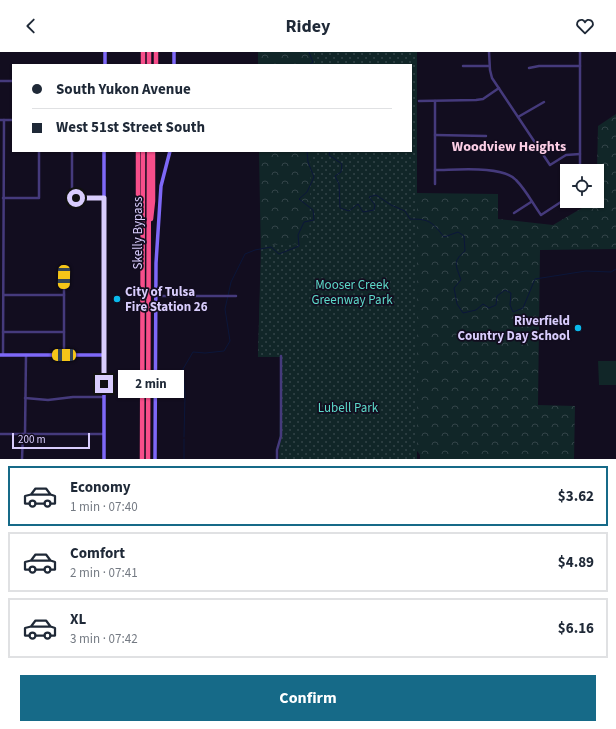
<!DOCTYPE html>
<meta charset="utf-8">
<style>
body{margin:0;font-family:"Source Sans 3",sans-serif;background:#f6f6f7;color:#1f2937;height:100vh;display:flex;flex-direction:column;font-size:15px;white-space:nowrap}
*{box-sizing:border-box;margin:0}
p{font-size:13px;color:#747a83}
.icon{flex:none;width:22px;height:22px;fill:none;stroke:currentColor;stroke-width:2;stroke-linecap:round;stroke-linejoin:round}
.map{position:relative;height:407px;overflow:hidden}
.side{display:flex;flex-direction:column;background:#fff;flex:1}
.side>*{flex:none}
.top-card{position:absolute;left:12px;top:12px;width:400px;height:88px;border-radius:0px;box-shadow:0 1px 3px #0004;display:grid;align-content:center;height:88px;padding:0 20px;background:#fff}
.controls{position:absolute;left:560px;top:112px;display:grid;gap:8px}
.controls a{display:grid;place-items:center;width:44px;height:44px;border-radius:0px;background:#fff;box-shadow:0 1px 3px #0004;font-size:20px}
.scale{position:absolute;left:12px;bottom:10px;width:78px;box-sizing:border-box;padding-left:4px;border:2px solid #d9cdfd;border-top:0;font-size:11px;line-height:14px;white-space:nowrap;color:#d9cdfd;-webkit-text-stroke:3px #120d1f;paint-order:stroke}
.end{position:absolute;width:18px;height:18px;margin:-9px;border:5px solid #d9cdfd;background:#111;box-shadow:0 0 0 2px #111}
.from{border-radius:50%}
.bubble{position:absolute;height:28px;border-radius:0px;background:#fff;box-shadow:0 1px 3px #0004;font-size:13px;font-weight:700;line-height:28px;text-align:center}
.car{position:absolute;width:12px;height:24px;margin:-12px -6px;border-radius:5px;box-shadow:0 0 3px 1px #0007;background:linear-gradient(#f5c518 24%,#345 0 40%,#f5c518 0 76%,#345 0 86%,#f5c518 0)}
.top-card b{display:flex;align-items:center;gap:14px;height:38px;font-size:15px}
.top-card b+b{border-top:1px solid #e0e1e3}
.top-card i{width:10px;height:10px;background:#1f2937}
ul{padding:7px 0 0;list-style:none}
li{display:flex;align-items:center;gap:12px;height:60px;margin:0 8px 6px;padding:0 12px;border:2px solid #e0e1e3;border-radius:0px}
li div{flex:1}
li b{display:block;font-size:15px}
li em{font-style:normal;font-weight:700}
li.on{border-color:#166a88}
li>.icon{width:36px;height:36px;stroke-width:1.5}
.button{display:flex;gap:8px;margin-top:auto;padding:8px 20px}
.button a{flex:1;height:46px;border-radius:0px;background:#166a88;color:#fff;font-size:16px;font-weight:700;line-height:46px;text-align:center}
header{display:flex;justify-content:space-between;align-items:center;height:52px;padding:0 20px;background:#fff;font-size:18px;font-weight:700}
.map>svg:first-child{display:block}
.green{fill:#112628}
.forest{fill:url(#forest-crowns)}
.park{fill:url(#park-dots)}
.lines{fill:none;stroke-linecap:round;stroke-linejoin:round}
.stream{stroke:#0b163a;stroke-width:1}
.street{stroke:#453a7c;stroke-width:2.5}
.secondary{stroke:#7e68f8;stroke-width:3.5}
.highway{stroke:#f74e8a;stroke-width:4.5}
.route{stroke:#d9cdfd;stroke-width:5}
.poi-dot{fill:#0ab9ec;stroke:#120d1f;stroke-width:1.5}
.labels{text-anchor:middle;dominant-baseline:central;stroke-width:3.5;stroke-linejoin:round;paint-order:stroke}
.street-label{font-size:13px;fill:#d9cdfd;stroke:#120d1f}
.park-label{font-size:13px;fill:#5dd9c9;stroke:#120d1f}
.poi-label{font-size:13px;font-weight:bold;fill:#d9cdfd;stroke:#120d1f;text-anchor:start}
.neighbourhood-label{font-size:14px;font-weight:bold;fill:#fdcfe6;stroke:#120d1f}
</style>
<header><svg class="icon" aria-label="back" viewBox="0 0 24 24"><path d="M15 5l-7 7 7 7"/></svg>Ridey<svg class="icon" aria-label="heart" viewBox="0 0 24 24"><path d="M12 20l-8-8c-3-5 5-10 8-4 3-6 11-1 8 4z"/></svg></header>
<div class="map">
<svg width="616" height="407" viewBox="0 0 616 407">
<defs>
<pattern id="forest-crowns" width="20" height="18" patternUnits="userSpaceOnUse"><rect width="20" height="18" fill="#112628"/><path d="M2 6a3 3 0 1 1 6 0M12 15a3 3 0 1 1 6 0" fill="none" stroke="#334448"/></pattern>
<pattern id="park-dots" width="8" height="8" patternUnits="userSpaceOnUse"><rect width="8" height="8" fill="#112628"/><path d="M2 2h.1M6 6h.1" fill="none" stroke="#334448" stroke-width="1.8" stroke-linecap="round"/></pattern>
</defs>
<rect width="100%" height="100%" fill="#120d1f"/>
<!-- green -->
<polygon class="green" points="598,309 616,309 616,333 599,333"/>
<!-- forest -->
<polygon class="forest" points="258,0 417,0 417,141 498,142 498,167 553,173 594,149 597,149 597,147 600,145 597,118 598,74 616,62 616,197 540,198 538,353 575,354 574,407 420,407 420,403 405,382 284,305 258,305 261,209 259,99 411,99 411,13 258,13"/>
<!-- park -->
<polygon class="park" points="314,0 417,0 417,407 279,407 281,305 258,305 261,193 309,192 311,99 411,99 411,13 314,13"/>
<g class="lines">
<!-- stream -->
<g class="stream">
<polyline points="309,13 313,10 309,0"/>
<path d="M330,99L329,103L342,112L341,120L335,124L339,132L340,156L349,159L358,152L363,160L374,158L375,153L369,145L376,143L391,153L405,159L410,167C430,167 432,170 444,185L458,180L464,184L465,199C452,210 456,213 461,228L454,236L457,252L463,261L476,258L483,252L489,256L496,253L497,244L505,238L511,241L510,253L513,260L523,256L535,227L586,219L611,220L616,217"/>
<polyline points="184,385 185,343 183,317 193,300 205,301 224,299 230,289 225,257 231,230 245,202 255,198 271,195 279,202 299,194 298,183 304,170 314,168 313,158 299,147 307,140 314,125 308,110 307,99"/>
<polyline points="184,387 184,407"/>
</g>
<!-- street -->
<g class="street">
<polyline points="489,0 490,18 492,26 550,113 566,103 580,102"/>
<polyline points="580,0 580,119"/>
<polyline points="463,14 489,14"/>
<polyline points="529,16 539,14 580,14"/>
<polyline points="0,29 13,29"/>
<polyline points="419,49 476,48 483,47 499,36"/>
<polyline points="518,65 544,50"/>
<polyline points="0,68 13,68"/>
<polyline points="435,83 486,84"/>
<polyline points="72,99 72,146 104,146"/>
<path d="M435,118C456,118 502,113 516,128C526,138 533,152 541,163L567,146"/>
<polyline points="435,132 435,49"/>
<polyline points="3,146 39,146 39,99"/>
<polyline points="514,161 531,150"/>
<polyline points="4,243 64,243"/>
<polyline points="156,244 236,244"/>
<polyline points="3,280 64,280"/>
<polyline points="3,303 4,68"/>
<polyline points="64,303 64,225"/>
<polyline points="25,346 48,348 73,345 104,345"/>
<polyline points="0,382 104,382"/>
<polyline points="25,382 26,303"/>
<polyline points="22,407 23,382"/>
<polyline points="277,407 277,398 281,384 281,304"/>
</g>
<!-- secondary -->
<g class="secondary">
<polyline points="105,13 105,0"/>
<polyline points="174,13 174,0"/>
<polyline points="0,303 104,303"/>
<polyline points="104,407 104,99"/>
<polyline points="155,407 156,211 161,134 170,99"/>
</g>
<!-- highway -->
<g class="highway">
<polyline points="143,13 143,0"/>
<polyline points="149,13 149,0"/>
<polyline points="156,13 156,0"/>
<polyline points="138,99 138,143 140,161"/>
<polyline points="151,167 153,149 153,99"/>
<polyline points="142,407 143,99"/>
<polyline points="148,407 149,99"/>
</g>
</g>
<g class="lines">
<!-- route -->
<polyline class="route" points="76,146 104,146 104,332"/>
</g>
<!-- markers -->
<g class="poi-dot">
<circle cx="117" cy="247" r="4"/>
<circle cx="578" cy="276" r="4"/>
</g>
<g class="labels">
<!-- street labels -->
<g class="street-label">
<text transform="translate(138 181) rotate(-90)">Skelly Bypass</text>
</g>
<!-- park labels -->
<g class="park-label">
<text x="352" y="233">Mooser Creek<tspan x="352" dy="15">Greenway Park</tspan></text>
<text x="348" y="356">Lubell Park</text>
</g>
<!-- poi labels -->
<g class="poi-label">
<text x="125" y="240">City of Tulsa<tspan x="125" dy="15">Fire Station 26</tspan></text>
<text x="570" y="269" text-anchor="end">Riverfield<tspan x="570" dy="15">Country Day School</tspan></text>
</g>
<!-- neighbourhood labels -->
<g class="neighbourhood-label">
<text x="509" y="95">Woodview Heights</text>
</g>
</g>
</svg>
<div class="controls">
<a><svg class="icon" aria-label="locate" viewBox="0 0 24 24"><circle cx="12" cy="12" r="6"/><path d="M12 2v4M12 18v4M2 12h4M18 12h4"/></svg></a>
</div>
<div class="scale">200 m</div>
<i class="end from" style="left:76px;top:146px"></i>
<i class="end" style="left:104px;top:332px"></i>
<div class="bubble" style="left:118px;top:318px;width:66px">2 min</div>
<i class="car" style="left:64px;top:225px;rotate:181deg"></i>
<i class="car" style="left:64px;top:303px;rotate:270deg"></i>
<div class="top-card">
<b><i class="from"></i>South Yukon Avenue</b>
<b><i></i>West 51st Street South</b>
</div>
</div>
<section class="side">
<ul>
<li class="on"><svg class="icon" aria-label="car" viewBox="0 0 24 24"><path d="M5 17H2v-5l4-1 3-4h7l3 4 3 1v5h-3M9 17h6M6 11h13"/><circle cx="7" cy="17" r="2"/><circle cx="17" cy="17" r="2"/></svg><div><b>Economy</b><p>1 min · 07:40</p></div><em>$3.62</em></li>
<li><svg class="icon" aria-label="car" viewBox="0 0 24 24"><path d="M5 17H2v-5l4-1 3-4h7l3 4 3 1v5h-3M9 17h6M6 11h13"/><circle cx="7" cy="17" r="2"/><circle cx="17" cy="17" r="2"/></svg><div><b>Comfort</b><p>2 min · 07:41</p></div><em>$4.89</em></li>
<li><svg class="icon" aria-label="car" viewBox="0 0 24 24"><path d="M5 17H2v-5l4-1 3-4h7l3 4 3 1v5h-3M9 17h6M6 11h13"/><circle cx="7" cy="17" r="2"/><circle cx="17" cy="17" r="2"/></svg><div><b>XL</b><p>3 min · 07:42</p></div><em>$6.16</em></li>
</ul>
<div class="button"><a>Confirm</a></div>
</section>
